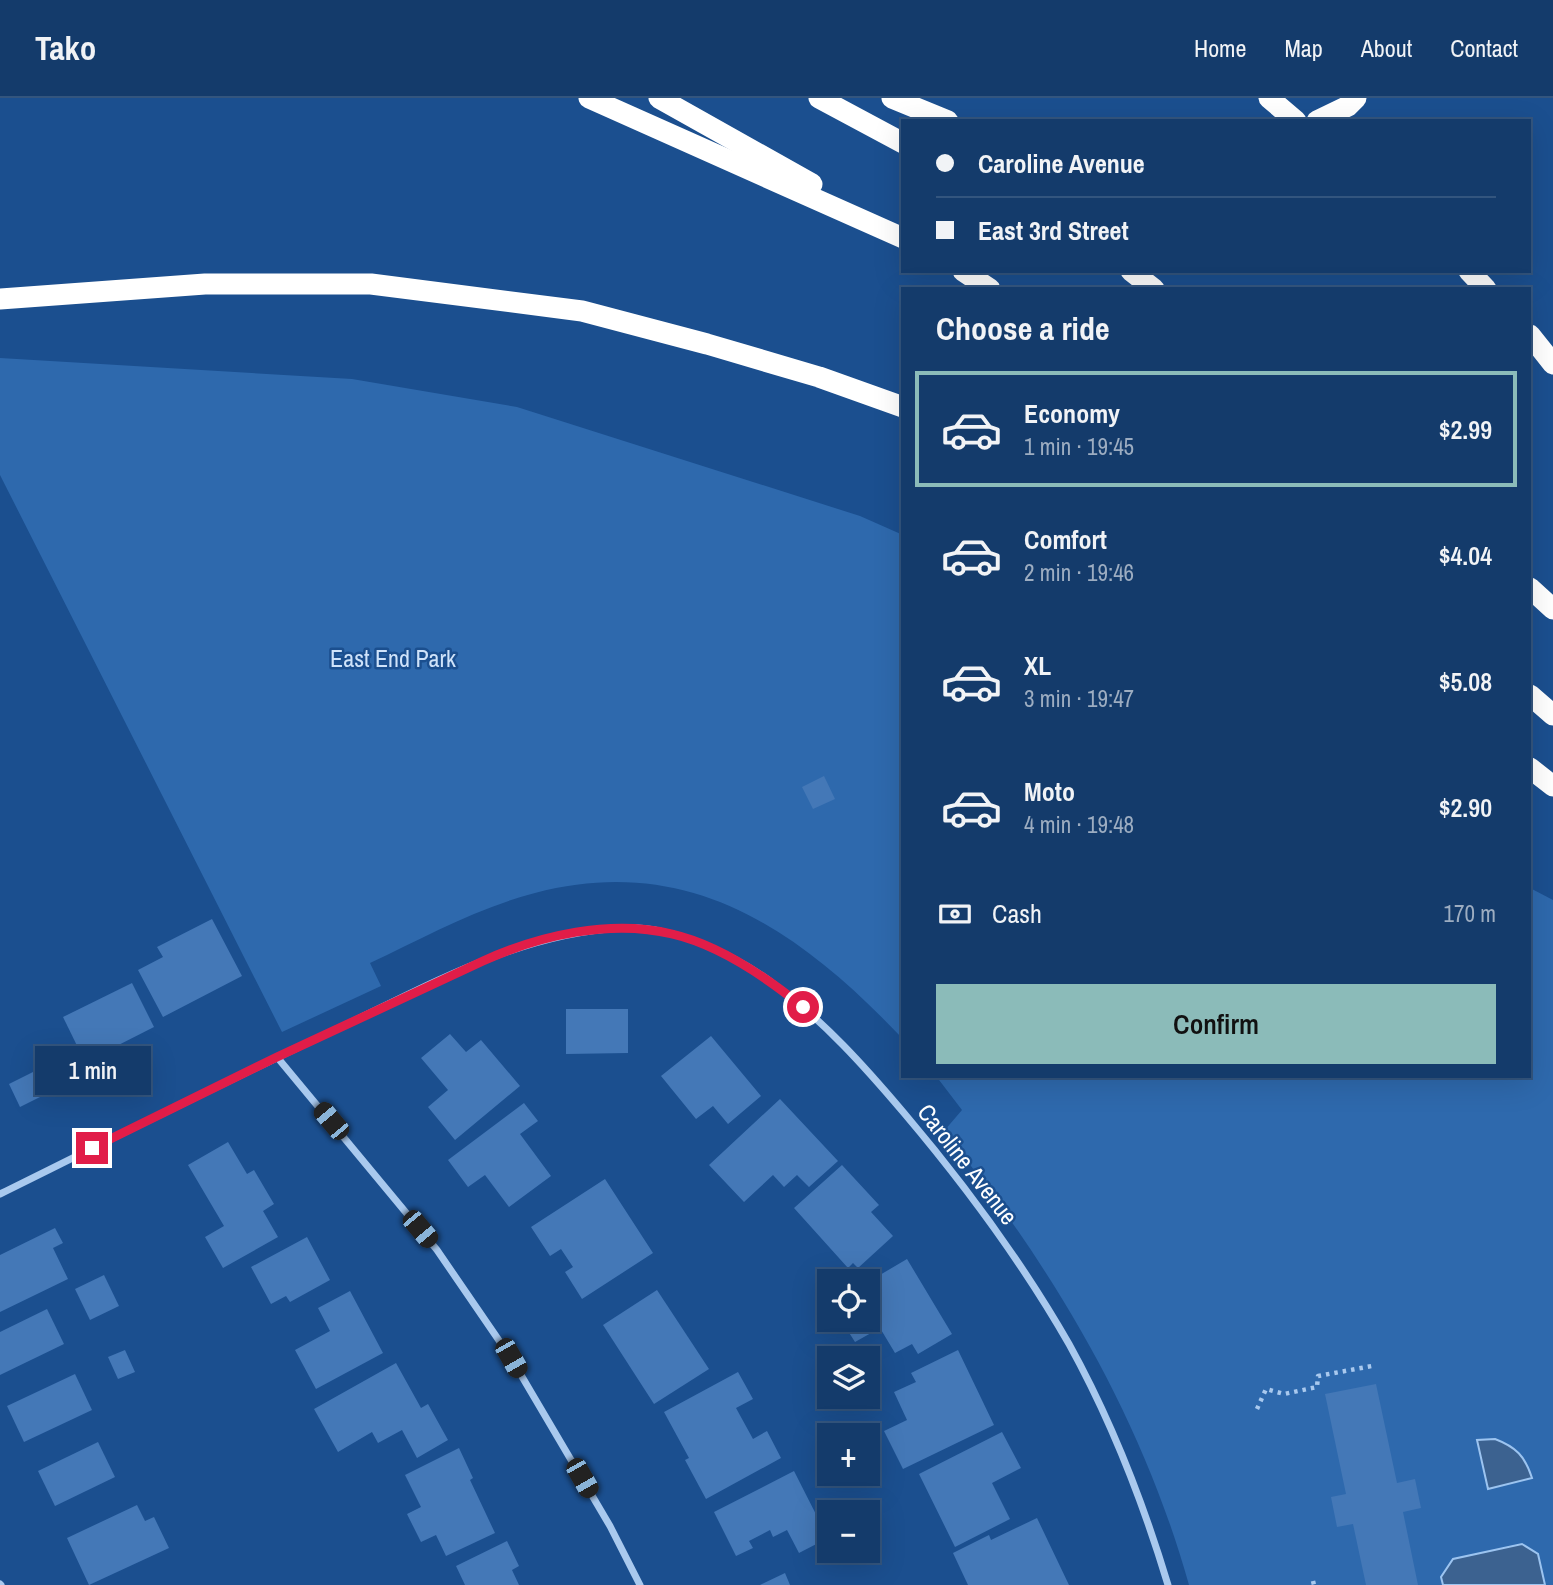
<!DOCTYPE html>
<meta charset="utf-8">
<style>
body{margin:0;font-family:"Archivo Narrow",sans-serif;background:#214673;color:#f1f3f6;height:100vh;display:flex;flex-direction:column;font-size:26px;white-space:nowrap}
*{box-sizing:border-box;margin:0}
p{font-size:23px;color:#9dadc1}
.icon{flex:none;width:38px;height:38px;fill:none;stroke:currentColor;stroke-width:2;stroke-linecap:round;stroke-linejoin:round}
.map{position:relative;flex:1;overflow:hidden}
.sheet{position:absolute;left:901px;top:189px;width:630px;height:791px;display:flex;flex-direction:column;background:#143b6b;border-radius:0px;box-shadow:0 7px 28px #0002,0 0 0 2px #33557e}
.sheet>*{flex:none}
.banner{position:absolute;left:901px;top:21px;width:630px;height:154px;border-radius:0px;box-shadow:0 7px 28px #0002,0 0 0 2px #33557e;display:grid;align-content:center;height:154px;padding:0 35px;background:#143b6b}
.buttons{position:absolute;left:817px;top:1171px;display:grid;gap:14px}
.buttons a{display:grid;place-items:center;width:63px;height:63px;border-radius:0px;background:#143b6b;box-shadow:0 7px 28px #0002,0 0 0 2px #33557e;font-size:35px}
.end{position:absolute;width:32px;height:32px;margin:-16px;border:9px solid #e11d48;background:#fff;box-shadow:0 0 0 4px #fff}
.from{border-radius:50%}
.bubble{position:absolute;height:49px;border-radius:0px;background:#143b6b;box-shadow:0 7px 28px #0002,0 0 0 2px #33557e;font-size:23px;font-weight:600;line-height:49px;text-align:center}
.car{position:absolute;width:21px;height:42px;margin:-21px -10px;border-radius:9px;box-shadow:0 0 5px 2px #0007;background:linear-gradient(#222 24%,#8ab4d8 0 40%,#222 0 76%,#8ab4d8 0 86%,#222 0)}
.banner b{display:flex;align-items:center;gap:24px;height:66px;font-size:26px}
.banner b+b{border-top:2px solid #33557e}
.banner i{width:18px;height:18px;background:#f1f3f6}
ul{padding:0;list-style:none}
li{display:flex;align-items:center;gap:21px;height:116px;margin:0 14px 10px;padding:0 21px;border:4px solid transparent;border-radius:0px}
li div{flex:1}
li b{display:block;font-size:26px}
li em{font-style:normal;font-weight:600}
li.on{border-color:#8bbbb9}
li>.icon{width:63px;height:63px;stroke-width:1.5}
h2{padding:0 35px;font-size:32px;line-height:84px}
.pay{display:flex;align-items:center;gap:18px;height:77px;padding:0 35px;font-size:26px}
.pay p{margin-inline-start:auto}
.button{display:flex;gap:14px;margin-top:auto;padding:14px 35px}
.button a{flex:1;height:80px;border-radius:0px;background:#8bbbb9;color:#111;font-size:28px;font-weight:600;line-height:80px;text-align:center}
header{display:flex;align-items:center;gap:42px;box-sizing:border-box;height:98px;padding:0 35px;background:#143b6b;border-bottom:2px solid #33557e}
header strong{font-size:33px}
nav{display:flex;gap:38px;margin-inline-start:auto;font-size:24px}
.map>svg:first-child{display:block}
.green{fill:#2e69ad}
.water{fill:#3c6290;stroke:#9cc4f0;stroke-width:2}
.building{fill:#4478b7}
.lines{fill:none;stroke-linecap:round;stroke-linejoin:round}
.path{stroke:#a9c9ee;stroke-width:4.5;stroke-dasharray:3.5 5;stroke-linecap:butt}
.street{stroke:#a9c9ee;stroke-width:7}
.highway{stroke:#fff;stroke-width:21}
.route{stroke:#e11d48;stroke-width:9}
.labels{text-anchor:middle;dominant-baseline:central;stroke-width:5;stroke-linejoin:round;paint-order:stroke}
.park-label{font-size:24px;fill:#cfe3fa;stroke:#1b4f8f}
.street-label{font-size:24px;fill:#fff;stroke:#1b4f8f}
</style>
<header>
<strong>Tako</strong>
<nav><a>Home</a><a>Map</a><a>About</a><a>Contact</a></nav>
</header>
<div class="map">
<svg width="1553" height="1487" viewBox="0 0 1553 1487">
<rect width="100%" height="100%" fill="#1b4f8f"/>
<!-- green -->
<g class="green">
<path d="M0,260L352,281L517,309L860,418L903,437V941C801,834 691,754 535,795C477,810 423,840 370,865L381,888L282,934L0,377Z"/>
<path d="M1530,790L1553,802V1487H1189C1141,1316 1053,1171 944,1033L962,1012L936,978H1530Z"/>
</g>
<!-- water -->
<g class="water">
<path d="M1495,1341C1516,1349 1525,1358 1532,1380L1488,1391L1477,1342Z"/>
<polygon points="1522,1446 1538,1456 1545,1487 1443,1487 1441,1479 1453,1461"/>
</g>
<!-- building -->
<g class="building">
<polygon points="824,678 835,701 813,711 802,689"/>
<polygon points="212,821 242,878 163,919 138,872 163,859 157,849"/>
<polygon points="132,885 154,929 85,964 63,919"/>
<polygon points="566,911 628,911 628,955 566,956"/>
<polygon points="450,936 466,954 481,942 520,988 455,1042 428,1009 448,992 421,960"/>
<polygon points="711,938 761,998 728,1026 713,1008 696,1021 661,978"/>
<polygon points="49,966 60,989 20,1009 9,986"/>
<polygon points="780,1001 838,1063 809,1089 797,1077 784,1089 773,1077 744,1104 709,1067"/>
<polygon points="524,1005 538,1023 520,1036 551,1078 509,1109 485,1077 468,1089 448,1062"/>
<polygon points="228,1044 247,1076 254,1072 274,1106 263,1113 278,1139 223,1170 205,1139 224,1128 188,1067"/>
<polygon points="842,1067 879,1107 871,1114 893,1138 858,1170 853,1165 848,1170 794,1110"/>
<polygon points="605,1081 653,1155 582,1201 565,1174 573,1169 561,1151 550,1158 531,1129"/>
<polygon points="55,1130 63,1145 53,1150 68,1181 0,1214 0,1157"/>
<polygon points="307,1139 330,1182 290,1204 286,1198 271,1206 251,1169"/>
<polygon points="907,1161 952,1236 918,1256 912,1246 895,1255 880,1230 855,1244 841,1222 868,1222 868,1184"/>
<polygon points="104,1177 119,1208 90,1222 75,1191"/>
<polygon points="657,1192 709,1271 654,1306 603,1227"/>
<polygon points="350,1193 383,1255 316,1291 295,1252 330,1233 318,1210"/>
<polygon points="47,1211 64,1246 0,1277 0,1234"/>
<polygon points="125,1252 135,1274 118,1281 108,1259"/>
<polygon points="958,1252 994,1327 903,1371 884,1333 907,1322 894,1294 916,1284 911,1275"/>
<polygon points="396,1265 421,1310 428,1306 448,1342 417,1360 402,1332 378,1345 372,1334 338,1354 314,1311"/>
<polygon points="738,1274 753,1301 736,1310 753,1341 767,1333 781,1360 706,1401 685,1362 689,1360 664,1314"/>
<polygon points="75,1276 92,1312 24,1344 7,1308"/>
<polygon points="1376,1286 1397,1385 1415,1381 1421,1410 1403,1414 1418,1487 1366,1487 1353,1426 1337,1429 1331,1399 1346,1396 1325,1296"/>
<polygon points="1002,1334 1021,1370 992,1385 1010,1421 955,1449 919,1376"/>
<polygon points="98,1344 115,1379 55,1408 38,1373"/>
<polygon points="459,1350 473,1380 470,1382 495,1435 446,1458 436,1437 421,1444 407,1416 421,1409 405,1377"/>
<polygon points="794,1373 828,1440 799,1455 787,1432 773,1439 770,1432 749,1443 753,1450 736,1458 714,1414"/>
<polygon points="137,1407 145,1423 154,1419 169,1450 89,1487 67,1440"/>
<polygon points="1037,1420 1069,1487 968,1487 953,1455 989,1437 991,1442"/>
<polygon points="507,1443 519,1468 512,1472 519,1487 465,1487 456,1468"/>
<polygon points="785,1475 790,1487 760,1487"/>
</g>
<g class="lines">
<!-- path -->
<g class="path">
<polyline points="1257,1311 1266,1291 1284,1296 1317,1289 1318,1278 1372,1268"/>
<polyline points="1313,1483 1314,1487"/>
</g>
<!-- street -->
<g class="street">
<polyline points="277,959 437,1152 511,1260 610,1428 640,1487"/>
<path d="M0,1096C113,1040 227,983 341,929C431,886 520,835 622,830C672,827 736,857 775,887C824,923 865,969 904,1015C965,1087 1022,1164 1069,1246C1111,1322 1143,1404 1168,1487"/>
<polyline points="0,1486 1,1487"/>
</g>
<!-- highway -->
<g class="highway">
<polyline points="589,0 903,140"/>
<polyline points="659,0 812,86"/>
<polyline points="819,0 903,45"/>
<polyline points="892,0 948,23"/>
<polyline points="1269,0 1296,23"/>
<polyline points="1317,23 1348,8 1356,0"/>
<polyline points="963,173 990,191"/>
<polyline points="1131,173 1154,191"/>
<polyline points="1469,173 1486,191"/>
<polyline points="0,201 205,186 371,186 582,213 707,246 819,279 903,309"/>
<polyline points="1530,237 1553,266"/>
<polyline points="1530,490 1553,511"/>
<polyline points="1530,597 1553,617"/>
<polyline points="1530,670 1553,688"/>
</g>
</g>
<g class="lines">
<!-- route -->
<path class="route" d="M92,1050L277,959L483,863C540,837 611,821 672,836C720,847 766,879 803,909"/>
</g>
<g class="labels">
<!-- park labels -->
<g class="park-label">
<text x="393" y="560">East End Park</text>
</g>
<!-- street labels -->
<g class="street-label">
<text transform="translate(968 1066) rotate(52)">Caroline Avenue</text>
</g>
</g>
</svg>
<div class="buttons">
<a><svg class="icon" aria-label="locate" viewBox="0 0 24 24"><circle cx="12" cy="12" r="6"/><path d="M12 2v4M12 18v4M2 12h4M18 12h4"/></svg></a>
<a><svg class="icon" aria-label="layers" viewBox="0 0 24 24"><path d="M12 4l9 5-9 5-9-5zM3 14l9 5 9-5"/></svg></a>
<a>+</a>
<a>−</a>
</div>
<i class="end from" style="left:803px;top:909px"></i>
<i class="end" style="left:92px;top:1050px"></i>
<div class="bubble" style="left:35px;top:948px;width:116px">1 min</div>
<i class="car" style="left:331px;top:1023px;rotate:320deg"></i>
<i class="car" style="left:420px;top:1131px;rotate:140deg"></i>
<i class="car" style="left:511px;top:1260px;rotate:150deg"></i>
<i class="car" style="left:582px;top:1380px;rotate:150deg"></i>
<div class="banner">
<b><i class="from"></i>Caroline Avenue</b>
<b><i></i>East 3rd Street</b>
</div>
<section class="sheet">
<h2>Choose a ride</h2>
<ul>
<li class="on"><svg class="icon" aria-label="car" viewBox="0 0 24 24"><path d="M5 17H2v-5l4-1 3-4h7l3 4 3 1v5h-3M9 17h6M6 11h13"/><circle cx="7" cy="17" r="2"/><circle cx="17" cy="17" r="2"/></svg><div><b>Economy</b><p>1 min · 19:45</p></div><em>$2.99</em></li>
<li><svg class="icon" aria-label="car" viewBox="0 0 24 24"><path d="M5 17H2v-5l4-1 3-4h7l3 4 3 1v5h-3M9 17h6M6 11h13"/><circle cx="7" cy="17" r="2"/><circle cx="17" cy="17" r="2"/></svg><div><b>Comfort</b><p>2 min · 19:46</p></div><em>$4.04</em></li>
<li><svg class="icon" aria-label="car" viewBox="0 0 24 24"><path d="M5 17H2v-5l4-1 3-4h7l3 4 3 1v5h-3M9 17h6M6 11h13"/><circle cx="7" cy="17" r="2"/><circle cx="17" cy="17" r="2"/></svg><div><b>XL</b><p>3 min · 19:47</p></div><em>$5.08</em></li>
<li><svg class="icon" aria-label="car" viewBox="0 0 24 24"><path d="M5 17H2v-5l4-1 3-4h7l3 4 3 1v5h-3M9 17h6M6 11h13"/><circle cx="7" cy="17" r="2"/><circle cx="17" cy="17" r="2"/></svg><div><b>Moto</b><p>4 min · 19:48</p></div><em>$2.90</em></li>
</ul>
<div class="pay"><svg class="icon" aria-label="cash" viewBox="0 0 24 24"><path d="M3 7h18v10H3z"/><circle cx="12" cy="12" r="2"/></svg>Cash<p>170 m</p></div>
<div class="button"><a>Confirm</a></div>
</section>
</div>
